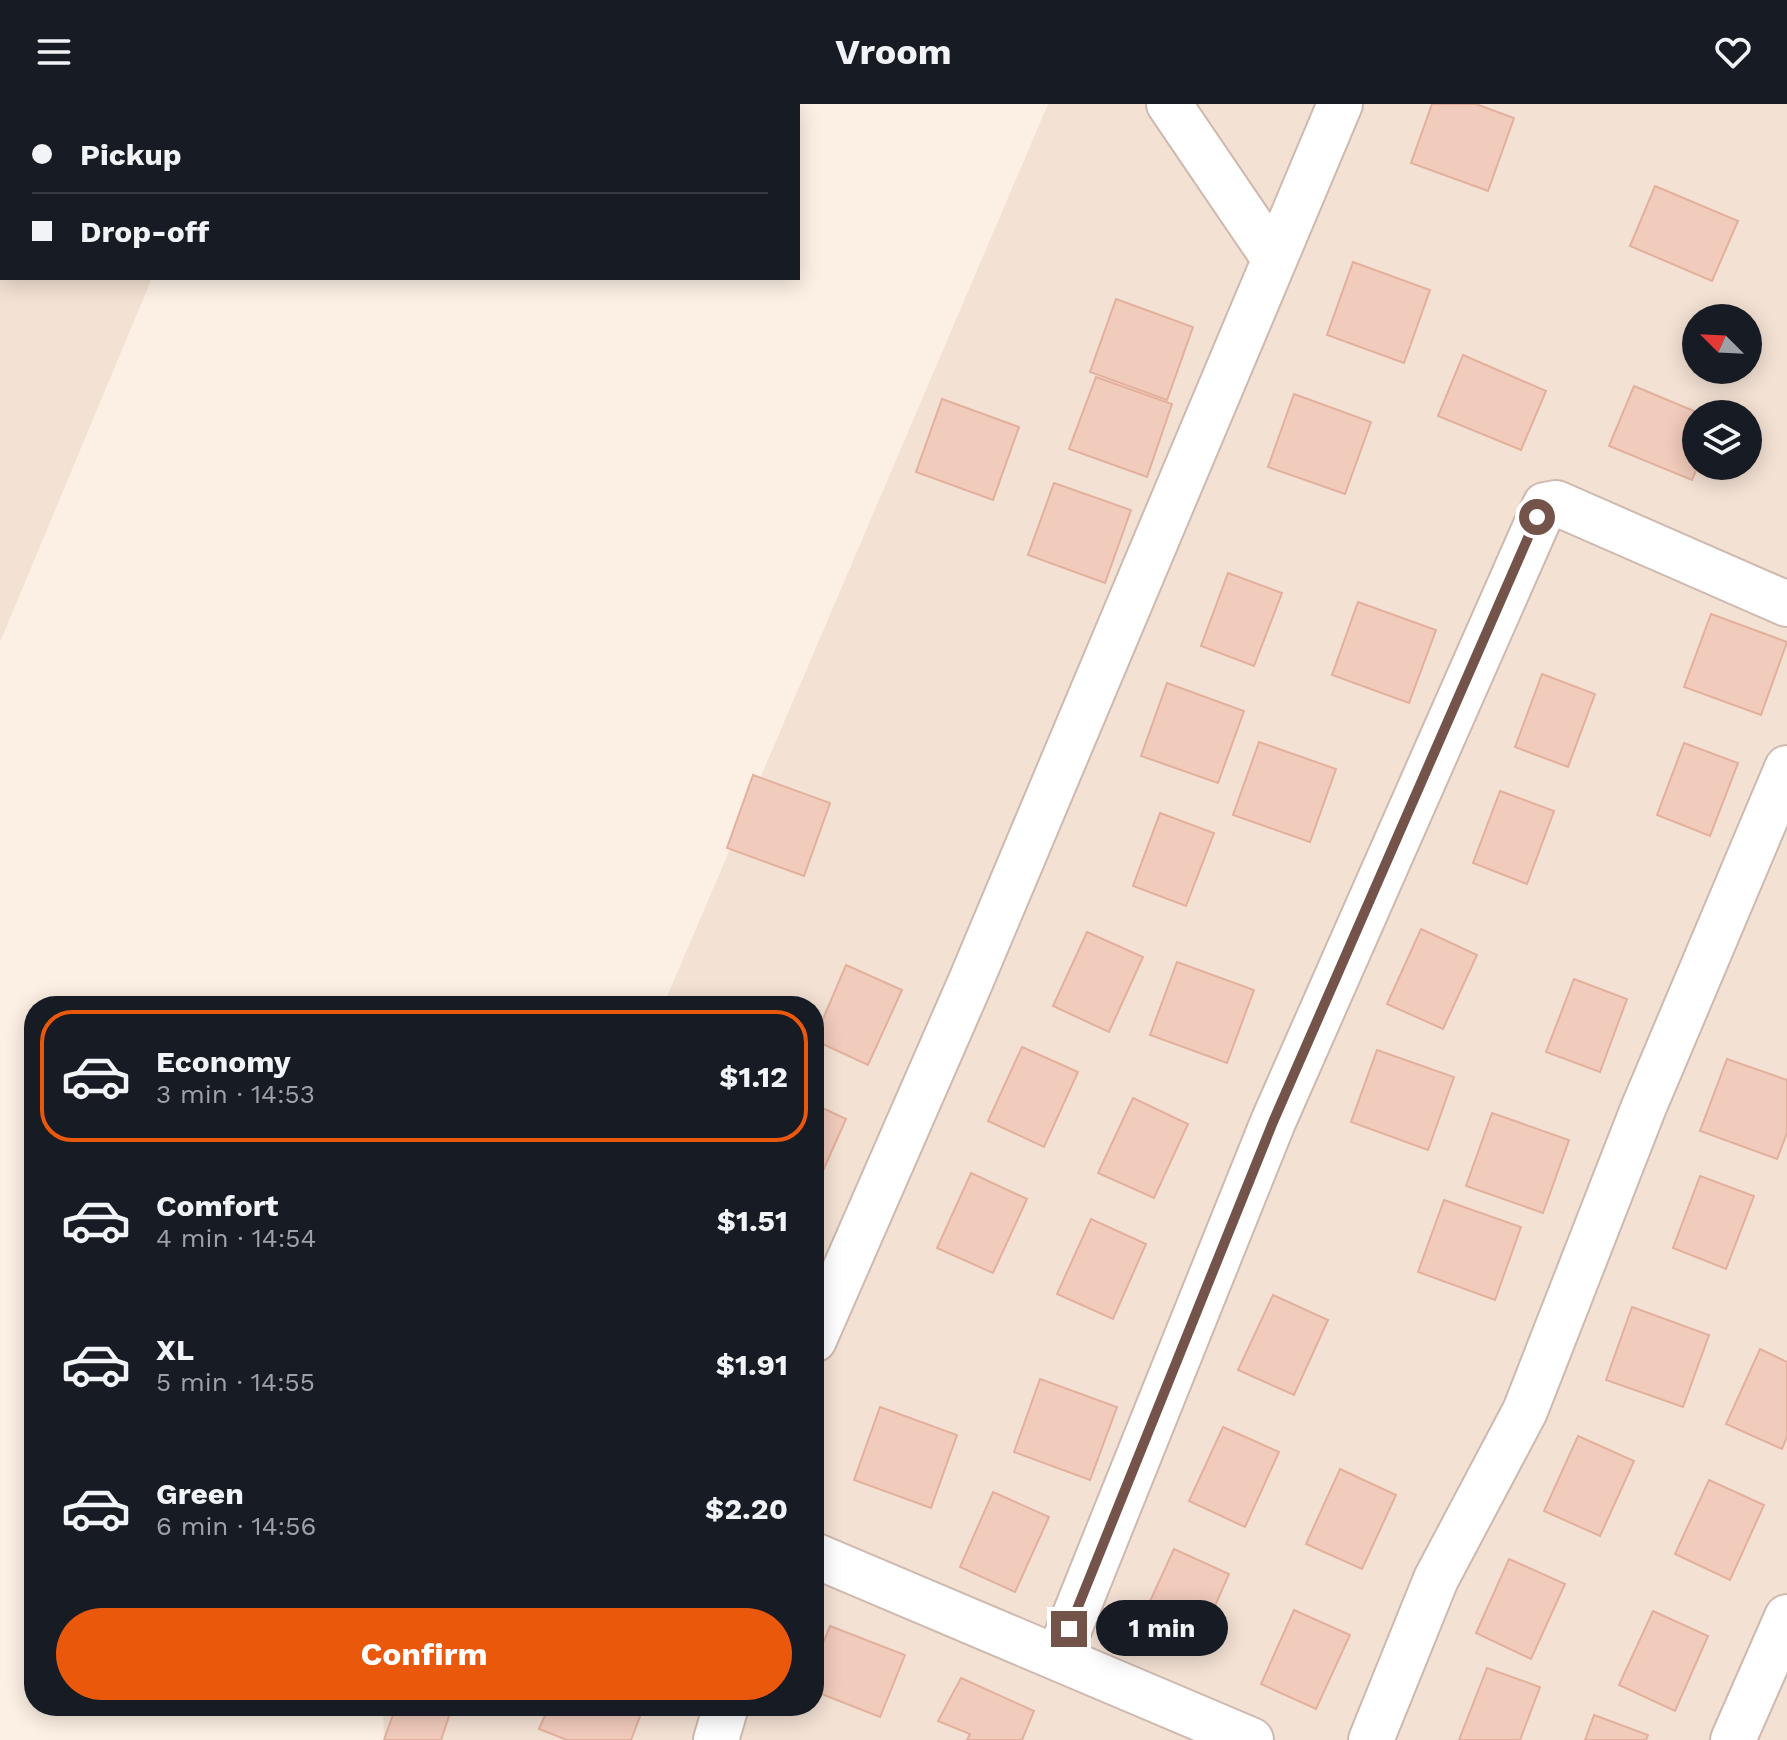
<!DOCTYPE html>
<meta charset="utf-8">
<style>
body{margin:0;font-family:"Work Sans",sans-serif;background:#242831;color:#f1f3f6;height:100vh;display:flex;flex-direction:column;font-size:30px;white-space:nowrap}
*{box-sizing:border-box;margin:0}
p{font-size:26px;color:#9ea1a6}
.icon{flex:none;width:44px;height:44px;fill:none;stroke:currentColor;stroke-width:2;stroke-linecap:round;stroke-linejoin:round}
.map{position:relative;flex:1;overflow:hidden}
.panel{position:absolute;left:24px;top:892px;width:800px;height:720px;display:flex;flex-direction:column;background:#171b24;border-radius:32px;box-shadow:0 4px 20px #0003}
.panel>*{flex:none}
.banner{position:absolute;left:0px;top:0px;width:800px;height:176px;box-shadow:0 4px 20px #0003;display:grid;align-content:center;height:176px;padding:0 32px;background:#171b24}
.needle{width:52px;rotate:294deg}
.fabs{position:absolute;left:1682px;top:200px;display:grid;gap:16px}
.fabs a{display:grid;place-items:center;width:80px;height:80px;border-radius:50%;background:#171b24;box-shadow:0 4px 20px #0003;font-size:40px}
.end{position:absolute;width:36px;height:36px;margin:-18px;border:10px solid #74544a;background:#fff;box-shadow:0 0 0 4px #fff}
.from{border-radius:50%}
.bubble{position:absolute;height:56px;border-radius:28px;background:#171b24;box-shadow:0 4px 20px #0003;font-size:26px;font-weight:700;line-height:56px;text-align:center}
.banner b{display:flex;align-items:center;gap:28px;height:76px;font-size:30px}
.banner b+b{border-top:2px solid #363941}
.banner i{width:20px;height:20px;background:#f1f3f6}
ul{padding:14px 0 0;list-style:none}
li{display:flex;align-items:center;gap:24px;height:132px;margin:0 16px 12px;padding:0 16px;border:4px solid transparent;border-radius:32px}
li div{flex:1}
li b{display:block;font-size:30px}
li em{font-style:normal;font-weight:700}
li.current{border-color:#ea580c}
li>.icon{width:72px;height:72px;stroke-width:1.5}
.action{display:flex;gap:16px;margin-top:auto;padding:16px 32px}
.action a{flex:1;height:92px;border-radius:48px;background:#ea580c;color:#fff;font-size:32px;font-weight:700;line-height:92px;text-align:center}
header{display:flex;justify-content:space-between;align-items:center;height:104px;padding:0 32px;background:#171b24;font-size:36px;font-weight:700}
.map>svg:first-child{display:block}
.residential{fill:#f3e1d3;fill-rule:evenodd}
.building{fill:#f1cbbc;stroke:#e3b09d;stroke-width:2}
.lines{fill:none;stroke-linecap:round;stroke-linejoin:round}
.minor-casing{stroke:#cfb9ae;stroke-width:48}
.minor{stroke:#fff;stroke-width:44}
.route{stroke:#74544a;stroke-width:10}
</style>
<header><svg class="icon" aria-label="menu" viewBox="0 0 24 24"><path d="M4 6h16M4 12h16M4 18h16"/></svg>Vroom<svg class="icon" aria-label="heart" viewBox="0 0 24 24"><path d="M12 20l-8-8c-3-5 5-10 8-4 3-6 11-1 8 4z"/></svg></header>
<div class="map">
<svg width="1787" height="1636" viewBox="0 0 1787 1636">
<rect width="100%" height="100%" fill="#fcf0e4"/>
<!-- residential -->
<g class="residential">
<polygon points="0,0 225,0 2,2 2,174 152,174 0,538"/>
<path d="M1048,0H1787V1636H384L383,1602H814V902H663ZM1696,214H1748V266H1696ZM1696,310H1748V362H1696Z"/>
</g>
<!-- building -->
<g class="building">
<polygon points="1432,0 1476,0 1514,14 1488,87 1411,59"/>
<polygon points="1655,82 1738,117 1712,177 1630,142"/>
<polygon points="1353,158 1430,186 1404,259 1327,231"/>
<polygon points="1116,195 1193,223 1167,296 1090,268"/>
<polygon points="1463,251 1546,287 1521,346 1438,312"/>
<polygon points="1096,273 1172,300 1147,373 1069,345"/>
<polygon points="1634,282 1701,310 1696,310 1698,362 1692,376 1609,342"/>
<polygon points="1294,290 1371,318 1345,390 1268,363"/>
<polygon points="942,295 1019,323 993,396 916,368"/>
<polygon points="1054,379 1131,406 1105,479 1028,451"/>
<polygon points="1228,469 1282,489 1254,562 1201,542"/>
<polygon points="1358,498 1436,526 1409,599 1332,571"/>
<polygon points="1711,510 1787,538 1761,611 1684,583"/>
<polygon points="1542,570 1595,590 1568,663 1515,643"/>
<polygon points="1167,579 1244,607 1218,679 1141,652"/>
<polygon points="1259,638 1336,665 1310,738 1233,711"/>
<polygon points="1684,639 1738,659 1710,732 1657,711"/>
<polygon points="753,671 830,699 804,772 727,744"/>
<polygon points="1500,687 1554,707 1527,780 1473,759"/>
<polygon points="1160,709 1214,729 1186,802 1133,782"/>
<polygon points="1421,825 1477,851 1443,925 1387,900"/>
<polygon points="1087,828 1143,853 1109,928 1053,902"/>
<polygon points="1177,858 1254,886 1227,959 1150,931"/>
<polygon points="846,861 902,886 868,961 814,936"/>
<polygon points="1574,875 1627,895 1600,968 1546,948"/>
<polygon points="1022,943 1078,968 1044,1043 988,1017"/>
<polygon points="1377,946 1454,973 1428,1046 1351,1018"/>
<polygon points="1727,955 1787,976 1787,1029 1777,1055 1700,1027"/>
<polygon points="1133,994 1188,1020 1154,1094 1098,1069"/>
<polygon points="814,1000 846,1015 814,1087"/>
<polygon points="1492,1009 1569,1036 1543,1109 1466,1082"/>
<polygon points="971,1069 1027,1095 993,1169 937,1144"/>
<polygon points="1700,1072 1754,1092 1726,1165 1673,1144"/>
<polygon points="1444,1096 1521,1123 1495,1196 1418,1168"/>
<polygon points="1091,1115 1146,1140 1113,1215 1057,1190"/>
<polygon points="1273,1191 1328,1216 1294,1291 1238,1266"/>
<polygon points="1632,1203 1709,1231 1683,1303 1606,1276"/>
<polygon points="1760,1245 1787,1258 1787,1333 1782,1345 1726,1320"/>
<polygon points="1040,1275 1117,1303 1090,1376 1014,1348"/>
<polygon points="880,1303 957,1331 931,1404 854,1376"/>
<polygon points="1223,1323 1279,1348 1245,1423 1189,1397"/>
<polygon points="1578,1332 1634,1357 1600,1432 1544,1407"/>
<polygon points="1340,1365 1396,1391 1362,1465 1306,1440"/>
<polygon points="1709,1376 1764,1401 1730,1476 1675,1450"/>
<polygon points="993,1388 1049,1413 1015,1488 960,1463"/>
<polygon points="1174,1445 1229,1470 1196,1545 1140,1519"/>
<polygon points="1509,1455 1565,1480 1531,1555 1476,1529"/>
<polygon points="1294,1506 1350,1531 1316,1605 1261,1580"/>
<polygon points="1653,1507 1708,1532 1675,1607 1619,1581"/>
<polygon points="830,1522 905,1551 880,1613 814,1587 814,1562"/>
<polygon points="1487,1564 1540,1583 1520,1636 1459,1636"/>
<polygon points="961,1574 1034,1607 1022,1636 967,1636 970,1630 938,1617"/>
<polygon points="396,1602 450,1602 452,1603 441,1636 384,1636"/>
<polygon points="549,1602 644,1602 631,1636 567,1636 539,1625"/>
<polygon points="1594,1611 1648,1631 1646,1636 1585,1636"/>
</g>
<g class="lines">
<defs>
<g id="minor">
<polyline points="1169,0 1273,153"/>
<polyline points="814,1236 970,879 1340,0"/>
<polyline points="814,1451 1251,1636"/>
<polyline points="1058,1553 1273,1018 1545,401 1556,399 1787,500"/>
<polyline points="716,1636 726,1602"/>
<polyline points="1371,1636 1436,1475 1525,1307 1643,1005 1787,664"/>
<polyline points="1733,1636 1787,1513"/>
</g>
</defs>
<!-- minor casing -->
<use href="#minor" class="minor-casing"/>
<!-- minor -->
<use href="#minor" class="minor"/>
</g>
<g class="lines">
<!-- route -->
<polyline class="route" points="1069,1525 1273,1018 1537,413"/>
</g>
</svg>
<div class="fabs">
<a><svg class="needle" viewBox="-14 -14 28 28"><path d="M0-13l5 13h-10z" fill="#e53935"/><path d="M0 13l5-13h-10z" fill="#9ea1a6"/></svg></a>
<a><svg class="icon" aria-label="layers" viewBox="0 0 24 24"><path d="M12 4l9 5-9 5-9-5zM3 14l9 5 9-5"/></svg></a>
</div>
<i class="end from" style="left:1537px;top:413px"></i>
<i class="end" style="left:1069px;top:1525px"></i>
<div class="bubble" style="left:1096px;top:1496px;width:132px">1 min</div>
<div class="banner">
<b><i class="from"></i>Pickup</b>
<b><i></i>Drop-off</b>
</div>
<section class="panel">
<ul>
<li class="current"><svg class="icon" aria-label="car" viewBox="0 0 24 24"><path d="M5 17H2v-5l4-1 3-4h7l3 4 3 1v5h-3M9 17h6M6 11h13"/><circle cx="7" cy="17" r="2"/><circle cx="17" cy="17" r="2"/></svg><div><b>Economy</b><p>3 min · 14:53</p></div><em>$1.12</em></li>
<li><svg class="icon" aria-label="car" viewBox="0 0 24 24"><path d="M5 17H2v-5l4-1 3-4h7l3 4 3 1v5h-3M9 17h6M6 11h13"/><circle cx="7" cy="17" r="2"/><circle cx="17" cy="17" r="2"/></svg><div><b>Comfort</b><p>4 min · 14:54</p></div><em>$1.51</em></li>
<li><svg class="icon" aria-label="car" viewBox="0 0 24 24"><path d="M5 17H2v-5l4-1 3-4h7l3 4 3 1v5h-3M9 17h6M6 11h13"/><circle cx="7" cy="17" r="2"/><circle cx="17" cy="17" r="2"/></svg><div><b>XL</b><p>5 min · 14:55</p></div><em>$1.91</em></li>
<li><svg class="icon" aria-label="car" viewBox="0 0 24 24"><path d="M5 17H2v-5l4-1 3-4h7l3 4 3 1v5h-3M9 17h6M6 11h13"/><circle cx="7" cy="17" r="2"/><circle cx="17" cy="17" r="2"/></svg><div><b>Green</b><p>6 min · 14:56</p></div><em>$2.20</em></li>
</ul>
<div class="action"><a>Confirm</a></div>
</section>
</div>
